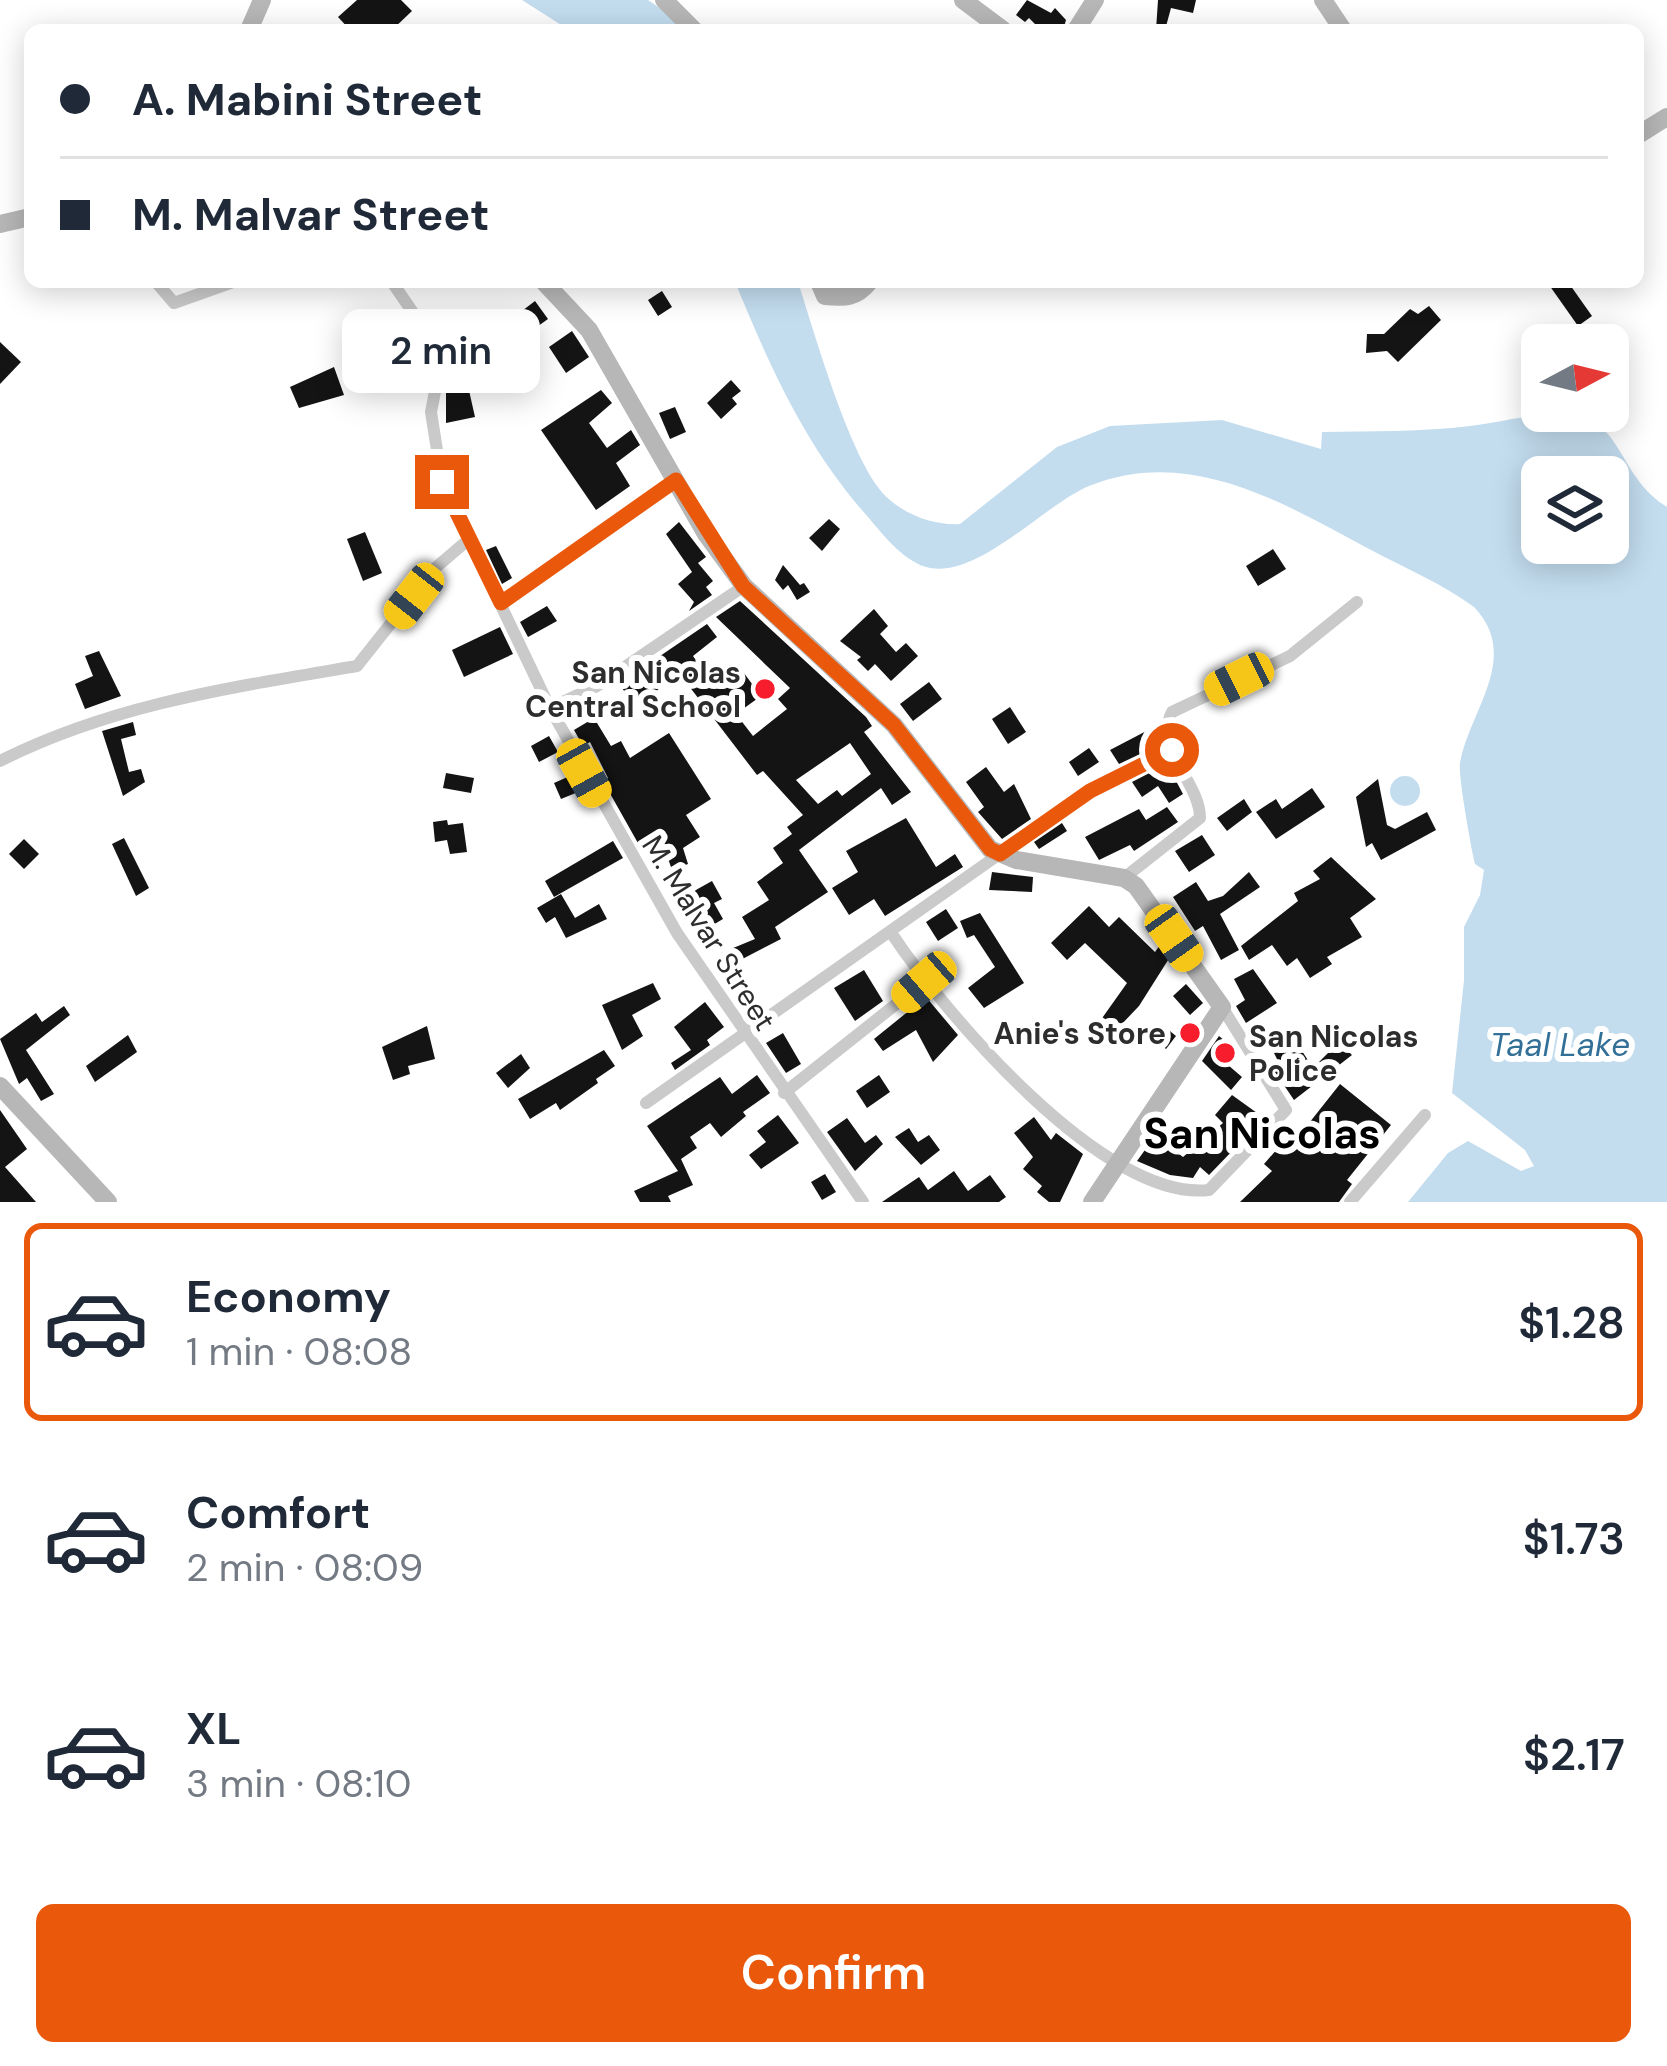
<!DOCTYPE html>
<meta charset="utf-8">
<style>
body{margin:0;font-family:"DM Sans",sans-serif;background:#f6f6f7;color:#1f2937;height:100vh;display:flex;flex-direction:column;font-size:45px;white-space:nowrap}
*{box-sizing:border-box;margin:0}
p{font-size:39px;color:#747a83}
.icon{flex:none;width:66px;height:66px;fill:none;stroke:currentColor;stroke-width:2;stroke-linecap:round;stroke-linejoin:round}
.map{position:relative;height:1202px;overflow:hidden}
.side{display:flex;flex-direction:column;background:#fff;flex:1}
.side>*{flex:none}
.top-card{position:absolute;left:24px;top:24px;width:1620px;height:264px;border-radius:18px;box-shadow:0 6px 30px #0003;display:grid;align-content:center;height:264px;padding:0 36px;background:#fff}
.needle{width:78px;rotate:83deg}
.tools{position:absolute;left:1521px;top:324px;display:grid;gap:24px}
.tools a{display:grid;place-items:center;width:108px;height:108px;border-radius:18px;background:#fff;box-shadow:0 6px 30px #0003;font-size:60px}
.end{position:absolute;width:54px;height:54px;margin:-27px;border:15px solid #ea580c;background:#fff;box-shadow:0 0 0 6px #fff}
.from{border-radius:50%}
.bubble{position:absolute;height:84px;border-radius:18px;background:#fff;box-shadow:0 6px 30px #0003;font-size:39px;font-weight:600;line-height:84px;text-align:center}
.car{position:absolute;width:36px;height:72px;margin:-36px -18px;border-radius:15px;box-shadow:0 0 9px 3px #0007;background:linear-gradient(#f5c518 24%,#345 0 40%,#f5c518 0 76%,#345 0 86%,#f5c518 0)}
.top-card b{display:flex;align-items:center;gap:42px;height:114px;font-size:45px}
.top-card b+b{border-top:3px solid #e0e1e3}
.top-card i{width:30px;height:30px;background:#1f2937}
ul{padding:21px 0 0;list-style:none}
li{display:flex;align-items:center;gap:36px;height:198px;margin:0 24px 18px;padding:0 12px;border:6px solid transparent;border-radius:18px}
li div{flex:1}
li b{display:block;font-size:45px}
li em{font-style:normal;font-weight:600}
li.selected{border-color:#ea580c}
li>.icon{width:108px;height:108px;stroke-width:1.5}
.cta{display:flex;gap:24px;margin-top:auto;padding:24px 36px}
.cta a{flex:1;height:138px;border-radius:18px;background:#ea580c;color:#fff;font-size:48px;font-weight:600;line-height:138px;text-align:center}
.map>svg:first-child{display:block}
.water{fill:#c3ddef;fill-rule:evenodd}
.building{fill:#141414;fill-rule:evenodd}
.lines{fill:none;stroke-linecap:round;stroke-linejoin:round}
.street{stroke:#cacaca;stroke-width:12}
.secondary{stroke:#b7b7b7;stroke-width:18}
.route{stroke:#ea580c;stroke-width:15}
.poi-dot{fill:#f71d2c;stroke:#fff;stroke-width:4.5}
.labels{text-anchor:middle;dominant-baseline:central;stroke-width:12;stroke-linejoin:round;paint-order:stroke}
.poi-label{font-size:30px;font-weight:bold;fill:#2d2d2d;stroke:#fff;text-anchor:end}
.street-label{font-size:30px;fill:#2d2d2d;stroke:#fff}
.water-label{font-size:33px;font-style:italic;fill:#337097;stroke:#fff}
.district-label{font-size:42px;font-weight:bold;fill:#000;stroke:#fff}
</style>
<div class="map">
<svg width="1667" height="1202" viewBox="0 0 1667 1202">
<rect width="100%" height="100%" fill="#fff"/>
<!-- water -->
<g class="water">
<polygon points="522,0 648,0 692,30 569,30"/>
<path d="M735,282H798C816,338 845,440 877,486C895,511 930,526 960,524L1057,447L1110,426L1222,420L1321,449L1322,432C1371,431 1422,432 1470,426C1509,422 1551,406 1589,420C1622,433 1625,482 1667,507V1202H1408L1448,1153L1468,1141L1521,1171L1534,1166L1525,1150L1452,1093L1464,980V927L1480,895L1484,870L1475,864C1471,848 1458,775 1460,763C1469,711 1522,657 1474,607C1443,584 1405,568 1371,550C1285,504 1190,445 1089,486C1044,505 980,577 930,568C905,563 884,536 868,517C805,446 771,369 735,282ZM1608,477V543H1542V477Z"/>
<circle cx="1405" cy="791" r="15"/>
</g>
<!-- building -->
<g class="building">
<polygon points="357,0 401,0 412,11 392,30 350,30 338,17"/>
<polygon points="1027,0 1051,13 1055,8 1066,20 1063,30 1041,30 1029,18 1025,22 1016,15"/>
<polygon points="1158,0 1196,0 1193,13 1171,8 1165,30 1156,30"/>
<polygon points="1547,282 1568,282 1592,316 1578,326"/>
<polygon points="662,291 672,307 658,316 648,300"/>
<polygon points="535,301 548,319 527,334 514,317"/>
<polygon points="1429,306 1441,320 1398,362 1387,351 1366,353 1367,334 1384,334 1410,309 1418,314"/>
<polygon points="376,320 393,360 364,371 349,331"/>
<polygon points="572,331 589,357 566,373 549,347"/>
<polygon points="0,342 21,362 0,384"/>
<polygon points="334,367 344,395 299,408 290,387"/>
<polygon points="731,380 741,391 732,398 737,404 721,419 707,403"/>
<polygon points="468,386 475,417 446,423 446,391"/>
<polygon points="601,390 612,403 589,423 607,448 631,430 640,445 616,463 630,486 596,510 541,430"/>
<polygon points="675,407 686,432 670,439 659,413"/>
<polygon points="829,519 840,529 822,551 809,538"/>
<polygon points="679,522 706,557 698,563 713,581 706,587 712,595 689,611 694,602 678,584 692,572 666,534"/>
<polygon points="365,532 382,573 363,581 347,539"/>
<polygon points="496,546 512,578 502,584 486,550"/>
<polygon points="1273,549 1286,569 1258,586 1246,566"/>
<polygon points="783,565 800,585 804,583 810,592 797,600 788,585 783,590 775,580"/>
<path d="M740,601L866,717L872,726L864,732L911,792L892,805L881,788L799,850L828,892L775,927L781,939L727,967L721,953L755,939L742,917L769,900L757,882L783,863L773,848L792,834L787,827L803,815L763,771L757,775L679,673L636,707L619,684L707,624L717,637L693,656L713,685L738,665L761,696L736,714L753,736L787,709L778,699L790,688L716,617ZM850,743L871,774L842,796L837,790L818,804L796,780Z"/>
<polygon points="547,606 557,621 528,637 520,622"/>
<polygon points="874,609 888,626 880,634 896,652 906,643 918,656 891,681 875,664 868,671 857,660 861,657 840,641"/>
<polygon points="500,627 513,654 464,677 452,650"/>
<polygon points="99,651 121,696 85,709 75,684 93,676 85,656"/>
<polygon points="929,682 942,699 913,721 900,704"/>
<polygon points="1010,707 1026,732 1008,744 992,719"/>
<polygon points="594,718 611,746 621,741 630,758 669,733 711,799 686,815 700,837 683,848 688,864 672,870 662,841 643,852 603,781 608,778 590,742 583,746 574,730"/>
<polygon points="133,722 136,735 121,739 129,772 141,769 145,782 123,796 102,731"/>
<polygon points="1154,727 1159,745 1119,764 1110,750"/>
<polygon points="549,736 558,752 539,762 531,746"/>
<polygon points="1089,748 1099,762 1078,776 1069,762"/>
<polygon points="1167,764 1183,794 1169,803 1158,786 1142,797 1132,782"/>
<polygon points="986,767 1004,792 1014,784 1031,819 1002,839 978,812 984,807 966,782"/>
<polygon points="446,773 474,778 471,793 443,788"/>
<polygon points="572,775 578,792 561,799 554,783"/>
<polygon points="1378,779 1387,825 1395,829 1427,812 1436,830 1381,860 1372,843 1366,847 1356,797"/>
<polygon points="1312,788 1325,807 1276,839 1256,812 1276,799 1282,809"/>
<polygon points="1244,799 1252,812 1227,831 1217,818"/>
<polygon points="1167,807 1178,822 1134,851 1130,845 1099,860 1085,837 1139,809 1146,820"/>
<polygon points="906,818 936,867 955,854 963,867 885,916 874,899 849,915 832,888 858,872 846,851"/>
<polygon points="447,820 448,825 463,823 467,852 450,854 447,840 435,842 433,822"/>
<polygon points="1062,823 1067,831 1039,849 1034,842"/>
<polygon points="1202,835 1215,855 1189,872 1175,851"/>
<polygon points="124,838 149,888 136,896 112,844"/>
<polygon points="24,839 39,854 24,869 9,854"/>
<polygon points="613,841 623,858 554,897 545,881"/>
<polygon points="1331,857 1376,899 1350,918 1362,937 1327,957 1332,964 1310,978 1297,958 1287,966 1272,945 1249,960 1241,946 1298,901 1294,893 1320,879 1313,871"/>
<polygon points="992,872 1033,877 1032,892 989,890"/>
<polygon points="1249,872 1260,887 1220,914 1239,950 1221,960 1203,926 1195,931 1173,897 1196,882 1208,901 1223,896"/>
<polygon points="712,881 722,899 714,903 723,919 701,932 685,896"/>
<polygon points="561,894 575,918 599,904 607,919 566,938 555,917 546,923 537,908"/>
<polygon points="1089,906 1109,927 1119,917 1155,952 1160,945 1170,957 1139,1006 1100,1047 1088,1038 1127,983 1085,943 1067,960 1051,943"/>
<polygon points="946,909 958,928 938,941 926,922"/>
<polygon points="980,913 1024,983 984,1008 968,988 995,967 974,935 967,938 960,921"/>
<polygon points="1253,969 1277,1003 1246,1023 1236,1006 1245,1000 1234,979"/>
<polygon points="864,970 883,1001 855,1021 834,988"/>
<polygon points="653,983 661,999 632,1015 643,1036 622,1050 602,1005"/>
<polygon points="1186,984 1203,1003 1190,1015 1173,996"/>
<polygon points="926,997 958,1035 933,1062 916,1030 883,1051 874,1039"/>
<polygon points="705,1002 724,1027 707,1040 710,1045 675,1070 671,1063 691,1050 674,1027"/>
<polygon points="64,1006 70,1015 26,1050 54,1094 41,1101 27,1078 19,1084 0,1039 36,1013 42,1022"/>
<polygon points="1160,1023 1176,1036 1166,1049 1150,1036"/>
<polygon points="427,1026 435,1059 408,1066 410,1074 393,1080 382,1047"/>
<polygon points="1289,1031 1313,1068 1339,1042 1352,1055 1294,1100 1275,1072 1281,1067 1268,1041"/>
<polygon points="783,1033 801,1064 786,1073 766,1043"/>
<polygon points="128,1035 137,1052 95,1082 86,1066"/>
<polygon points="1219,1036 1238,1052 1228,1065 1242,1077 1231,1090 1202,1061"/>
<polygon points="604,1050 615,1066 596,1079 598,1083 560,1110 556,1103 530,1119 518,1099"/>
<polygon points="521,1054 530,1068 508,1088 496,1073"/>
<polygon points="757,1075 770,1093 743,1112 746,1116 721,1137 710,1123 690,1137 697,1148 681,1159 693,1185 668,1196 671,1202 640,1202 634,1191 678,1171 647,1126 720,1077 732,1094"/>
<polygon points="879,1075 890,1092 867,1108 856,1091"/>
<polygon points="1340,1084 1391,1125 1347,1180 1352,1184 1339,1202 1240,1202 1272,1171 1264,1164 1292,1132 1298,1137"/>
<polygon points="1232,1095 1264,1118 1209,1175 1200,1167 1193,1178 1170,1175 1137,1161 1155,1136 1183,1157 1223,1123 1215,1115"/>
<polygon points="0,1110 27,1149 5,1167 36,1202 0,1202"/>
<polygon points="778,1115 799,1143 761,1169 749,1155 766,1142 757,1131"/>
<polygon points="1034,1117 1051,1140 1056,1133 1083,1154 1060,1202 1049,1202 1037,1192 1042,1186 1023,1169 1033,1157 1014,1133"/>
<polygon points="847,1118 865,1143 876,1135 883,1144 855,1171 827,1132"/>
<polygon points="909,1128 918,1142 929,1135 940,1150 921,1165 895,1137"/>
<polygon points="954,1171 968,1191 990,1175 1006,1197 999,1202 882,1202 919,1177 928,1190"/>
<polygon points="825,1174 836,1192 822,1200 811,1182"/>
</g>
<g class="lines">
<!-- street -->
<g class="street">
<polyline points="156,282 174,303 233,282"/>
<polyline points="392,282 427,333 440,366 431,412 442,482 550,708 677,933 863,1202"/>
<polyline points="501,603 676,480"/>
<polyline points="550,708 597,686 744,586"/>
<path d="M0,761C113,704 234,687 357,666L434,569L468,540"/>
<path d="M1124,878L1200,818C1200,782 1153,748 1172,712L1290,656L1357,602"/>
<path d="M892,934C944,1012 1104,1202 1209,1190L1286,1110L1222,1007"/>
<polyline points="784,1093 924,982"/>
<polyline points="646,1103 1089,791 1172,750"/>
<polyline points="1350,1202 1425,1115"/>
</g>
<!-- secondary -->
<g class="secondary">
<polyline points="664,0 694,30"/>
<polyline points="963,0 1003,30"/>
<polyline points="1323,0 1343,30"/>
<polyline points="249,30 262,0"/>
<polyline points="1076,30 1095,0"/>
<polyline points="1638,135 1667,117"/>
<polyline points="0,224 30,217"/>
<polyline points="544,282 589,330 706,534 744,586 894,725 990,849 1016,860 1124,878 1136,886 1222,1007 1092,1202"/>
<path d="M819,282L825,296C845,298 856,298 869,282"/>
<polyline points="0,1086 108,1202"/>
</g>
</g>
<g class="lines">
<!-- route -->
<polyline class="route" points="442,482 501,603 676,480 743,586 894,725 990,849 1000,854 1090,791 1172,750"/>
</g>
<!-- markers -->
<g class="poi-dot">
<circle cx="765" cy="689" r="12"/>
<circle cx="1190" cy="1033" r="12"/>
<circle cx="1225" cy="1053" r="12"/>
</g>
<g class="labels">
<!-- poi labels -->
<g class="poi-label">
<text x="741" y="672">San Nicolas<tspan x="741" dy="34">Central School</tspan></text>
<text x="1166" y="1033">Anie's Store</text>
<text x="1249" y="1036" text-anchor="start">San Nicolas<tspan x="1249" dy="34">Police</tspan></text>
</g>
<!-- street labels -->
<g class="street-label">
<text transform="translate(709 933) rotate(58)">M. Malvar Street</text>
</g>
<!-- water labels -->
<g class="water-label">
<text x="1560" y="1044">Taal Lake</text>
</g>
<!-- district labels -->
<g class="district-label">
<text x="1262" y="1133">San Nicolas</text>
</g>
</g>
</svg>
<div class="tools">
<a><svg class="needle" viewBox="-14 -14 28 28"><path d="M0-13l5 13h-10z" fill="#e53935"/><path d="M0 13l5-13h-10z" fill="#747a83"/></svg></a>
<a><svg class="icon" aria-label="layers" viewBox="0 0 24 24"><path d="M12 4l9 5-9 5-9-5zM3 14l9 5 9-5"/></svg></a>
</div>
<i class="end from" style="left:1172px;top:750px"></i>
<i class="end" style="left:442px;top:482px"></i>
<div class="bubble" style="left:342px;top:309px;width:198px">2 min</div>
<i class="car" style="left:414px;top:596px;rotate:218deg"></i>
<i class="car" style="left:1239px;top:679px;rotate:244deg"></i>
<i class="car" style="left:584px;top:773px;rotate:151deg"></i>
<i class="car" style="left:1174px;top:938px;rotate:145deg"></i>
<i class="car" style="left:924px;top:982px;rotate:229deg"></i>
<div class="top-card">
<b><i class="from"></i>A. Mabini Street</b>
<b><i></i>M. Malvar Street</b>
</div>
</div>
<section class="side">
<ul>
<li class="selected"><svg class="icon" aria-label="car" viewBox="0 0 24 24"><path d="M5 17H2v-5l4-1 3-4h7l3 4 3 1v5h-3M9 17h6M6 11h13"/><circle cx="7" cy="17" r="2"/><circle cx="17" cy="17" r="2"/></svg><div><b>Economy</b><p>1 min · 08:08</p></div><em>$1.28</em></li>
<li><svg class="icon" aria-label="car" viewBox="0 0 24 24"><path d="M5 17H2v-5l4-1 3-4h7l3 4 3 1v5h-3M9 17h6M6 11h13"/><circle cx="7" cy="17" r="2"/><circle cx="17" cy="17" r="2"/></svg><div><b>Comfort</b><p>2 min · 08:09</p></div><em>$1.73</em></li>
<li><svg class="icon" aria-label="car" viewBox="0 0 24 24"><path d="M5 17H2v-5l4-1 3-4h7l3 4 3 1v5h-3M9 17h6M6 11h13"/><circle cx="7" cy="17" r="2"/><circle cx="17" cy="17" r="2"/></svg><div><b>XL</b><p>3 min · 08:10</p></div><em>$2.17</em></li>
</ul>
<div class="cta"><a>Confirm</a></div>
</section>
